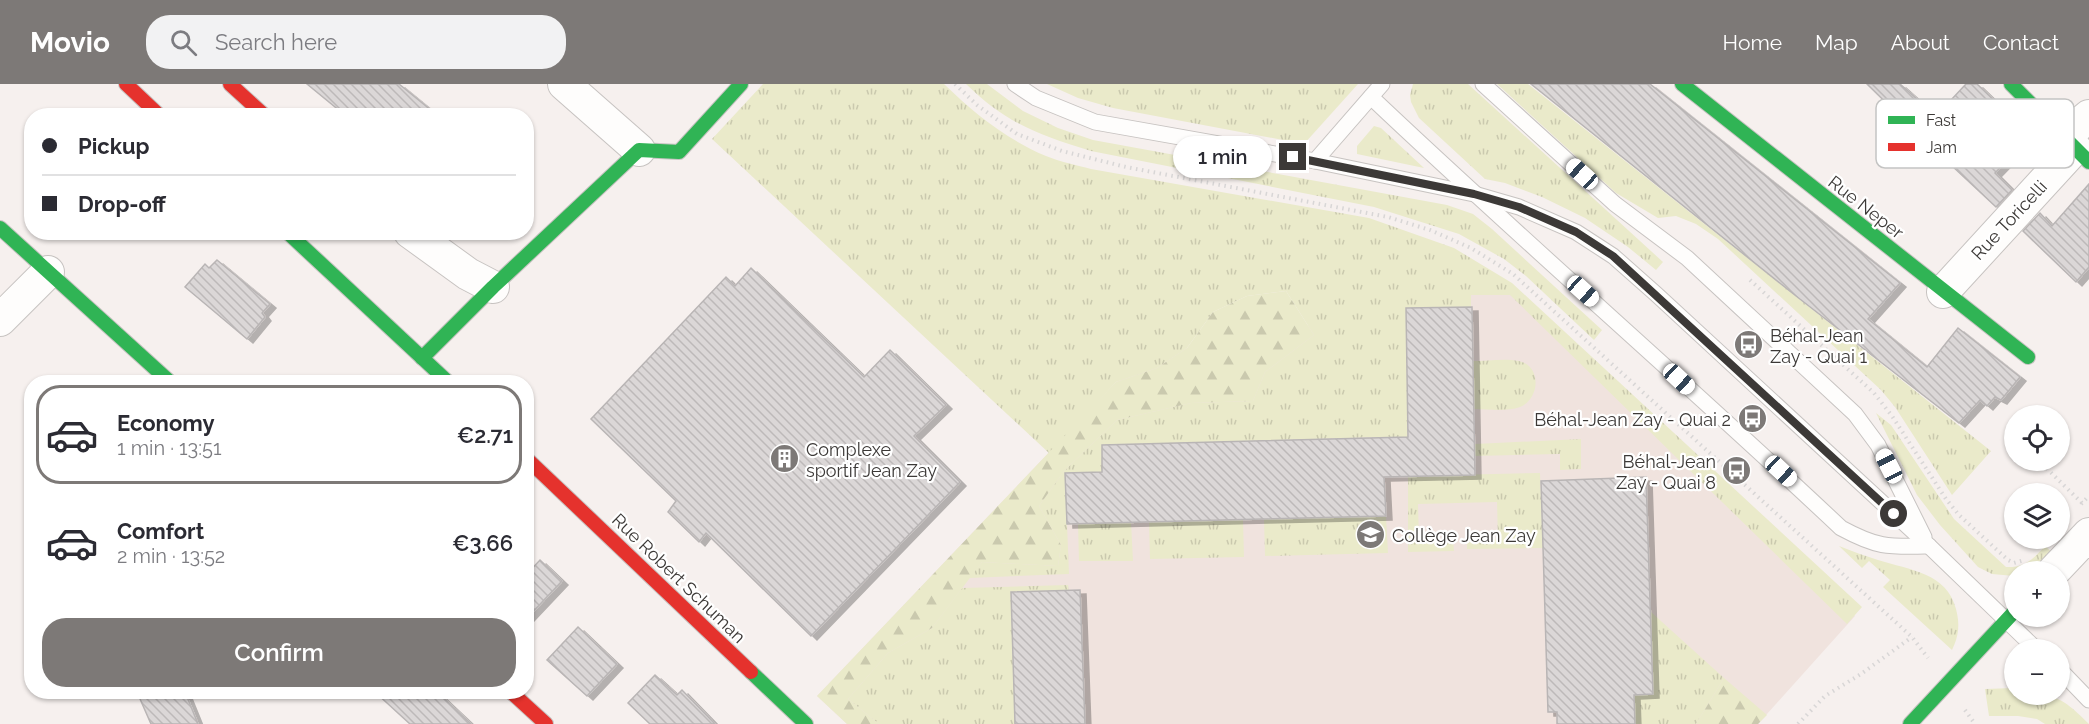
<!DOCTYPE html>
<meta charset="utf-8">
<style>
body{margin:0;font-family:Raleway,sans-serif;background:#f2f2f3;color:#2b2b33;height:100vh;display:flex;flex-direction:column;font-size:22px;white-space:nowrap}
*{box-sizing:border-box;margin:0}
p{font-size:20px;color:#7c7c81}
.icon{flex:none;width:33px;height:33px;fill:none;stroke:currentColor;stroke-width:2;stroke-linecap:round;stroke-linejoin:round}
.map{position:relative;flex:1;overflow:hidden}
.sheet{position:absolute;left:24px;top:291px;width:510px;height:324px;display:flex;flex-direction:column;background:#fff;border-radius:24px;box-shadow:0 2px 4px #0004}
.sheet>*{flex:none}
.banner{position:absolute;left:24px;top:24px;width:510px;height:132px;border-radius:24px;box-shadow:0 2px 4px #0004;display:grid;align-content:center;height:132px;padding:0 18px;background:#fff}
.tools{position:absolute;left:2004px;top:321px;display:grid;gap:12px}
.tools a{display:grid;place-items:center;width:66px;height:66px;border-radius:50%;background:#fff;box-shadow:0 2px 4px #0004;font-size:30px}
.end{position:absolute;width:27px;height:27px;margin:-14px;border:8px solid #3c3937;background:#fff;box-shadow:0 0 0 3px #fff}
.from{border-radius:50%}
.bubble{position:absolute;height:42px;border-radius:21px;background:#fff;box-shadow:0 2px 4px #0004;font-size:20px;font-weight:600;line-height:42px;text-align:center}
.car{position:absolute;width:18px;height:36px;margin:-18px -9px;border-radius:8px;box-shadow:0 0 4px 2px #0007;background:linear-gradient(#fff 24%,#345 0 40%,#fff 0 76%,#345 0 86%,#fff 0)}
.banner b{display:flex;align-items:center;gap:21px;height:57px;font-size:22px}
.banner b+b{border-top:2px solid #e1e1e2}
.banner i{width:15px;height:15px;background:#2b2b33}
ul{padding:10px 0 0;list-style:none}
li{display:flex;align-items:center;gap:18px;height:99px;margin:0 12px 9px;padding:0 6px;border:3px solid transparent;border-radius:24px}
li div{flex:1}
li b{display:block;font-size:22px}
li em{font-style:normal;font-weight:600}
li.selected{border-color:#7d7977}
li>.icon{width:54px;height:54px;stroke-width:1.5}
.action{display:flex;gap:12px;margin-top:auto;padding:12px 18px}
.action a{flex:1;height:69px;border-radius:24px;background:#7d7977;color:#fff;font-size:24px;font-weight:600;line-height:69px;text-align:center}
header{display:flex;align-items:center;gap:36px;box-sizing:border-box;height:84px;padding:0 30px;background:#7d7977;color:#fff}
header strong{font-size:28px}
nav{display:flex;gap:33px;margin-inline-start:auto;font-size:21px}
.search{width:420px;height:54px;background:#f2f2f3;display:flex;align-items:center;gap:15px;box-sizing:border-box;padding:0 21px;border-radius:24px;color:#7c7c81;font-size:22px}
.map>svg:first-child{display:block}
.built{fill:#f0e3de}
.grass{fill:url(#grass-tufts)}
.forest{fill:url(#forest-firs)}
.building{fill:url(#building-back-hatch);stroke:#b9b5b5;stroke-width:1.5;filter:url(#shadow)}
.lines{fill:none;stroke-linecap:round;stroke-linejoin:round}
.lane-casing{stroke:#c7c3c1;stroke-width:17}
.street-casing{stroke:#c7c3c1;stroke-width:34}
.fast-casing{stroke:#c7c3c1;stroke-width:16}
.jam-casing{stroke:#c7c3c1;stroke-width:16}
.path{stroke:#d8d6d6;stroke-width:4;stroke-dasharray:1.5 4.5;stroke-linecap:butt}
.lane{stroke:#fefdfc;stroke-width:15}
.street{stroke:#fefdfc;stroke-width:32}
.fast{stroke:#30b455;stroke-width:14}
.jam{stroke:#e5322d;stroke-width:14}
.route{stroke:#3c3937;stroke-width:8}
.labels{text-anchor:middle;dominant-baseline:central;stroke-width:4.5;stroke-linejoin:round;paint-order:stroke}
.street-label{font-size:18px;fill:#3c3937;stroke:#fff}
.poi-label{font-size:18px;fill:#3c3937;stroke:#fff;text-anchor:start}
.key{fill:#fff;stroke:#c4c4c3;stroke-width:1.5}
.key-label{font-size:16px;fill:#3c3937}
</style>
<header>
<strong>Movio</strong>
<div class="search"><svg class="icon" aria-label="search" viewBox="0 0 24 24"><circle cx="10" cy="10" r="6"/><path d="M15 15l6 6"/></svg>Search here</div>
<nav><a>Home</a><a>Map</a><a>About</a><a>Contact</a></nav>
</header>
<div class="map">
<svg width="2089" height="640" viewBox="0 0 2089 640">
<defs>
<pattern id="grass-tufts" width="24" height="20" patternUnits="userSpaceOnUse" patternTransform="scale(1.5)"><rect width="24" height="20" fill="#eaeaca"/><path d="M3 7l-1-3M5 7V3M7 7l1-3M15 17l-1-3M17 17v-4M19 17l1-3" fill="none" stroke="#cac9ae"/></pattern>
<pattern id="forest-firs" width="22" height="20" patternUnits="userSpaceOnUse" patternTransform="scale(1.5)"><rect width="22" height="20" fill="#eaeaca"/><path d="M5 1l3.5 6h-7zM16 11l3.5 6h-7z" fill="#cac9ae"/></pattern>
<pattern id="building-back-hatch" width="6" height="6" patternUnits="userSpaceOnUse" patternTransform="scale(1.5)"><rect width="6" height="6" fill="#dbd7d7"/><path d="M-1 5l2 2M0 0l6 6M5-1l2 2" fill="none" stroke="#bdb9b9"/></pattern>
<filter id="shadow"><feDropShadow dx="6" dy="4" stdDeviation="0" flood-color="#0004"/></filter>
</defs>
<rect width="100%" height="100%" fill="#f6f0ee"/>
<!-- built -->
<polygon class="built" points="1510,203 1855,532 1758,640 847,640 817,612 1116,298 1187,264"/>
<!-- grass -->
<g class="grass">
<path d="M763,0H944C975,30 1006,55 1046,72C1060,78 1077,81 1091,85L1369,134L1454,164L1512,199L1862,523L1847,540L1510,211H1471V223L1406,225L1408,373L1382,353L1102,361V388L1065,389L1069,490L969,494L982,478L1058,482L1061,461L1039,422L1064,387L1117,336L1191,319L1253,317L1265,288L1314,251L1286,207L1247,212L1213,228L1187,264L1157,284L1116,298L1050,370L712,55Z"/>
<path d="M966,0H987L1023,27L1058,44L1093,56L1447,121L1473,130L1492,145L1602,246L1594,256L1526,192L1504,175L1459,150L1374,123L1091,67C1038,51 1006,39 966,0Z"/>
<polygon points="1047,0 1358,0 1304,60 1113,24 1078,14"/>
<polygon points="1413,0 1468,0 1663,178 1656,186 1628,163 1585,134 1542,113 1505,99 1485,95 1419,34 1411,18 1410,11"/>
<polygon points="1497,0 1528,0 1991,367 1952,411 1895,323 1881,306 1718,155 1696,140 1676,132 1658,134 1616,109"/>
<polygon points="1374,42 1381,44 1424,84 1357,70 1357,62"/>
<path d="M1473,277C1487,277 1505,274 1519,277C1542,282 1540,315 1520,323C1506,328 1488,325 1474,325Z"/>
<path d="M1876,329L1891,341L1954,435L2006,483C2025,484 2033,475 2045,462L2054,470L2038,487L2014,488V492L1992,490L1978,483L1940,441L1917,411Z"/>
<polygon points="1581,355 1581,385 1560,386 1560,370 1475,372 1475,360"/>
<polygon points="1540,389 1543,464 1467,465 1467,456 1498,455 1497,418 1418,420 1419,456 1453,456 1454,467 1408,468 1408,392"/>
<polygon points="1077,401 1131,438 1133,477 1079,477"/>
<polygon points="1386,432 1388,469 1265,472 1264,435"/>
<polygon points="1243,436 1244,473 1150,475 1149,438"/>
<path d="M1839,462C1852,467 1865,472 1878,476C1910,486 1947,489 1956,525C1960,540 1959,552 1952,566L1883,503L1890,496L1869,477L1862,484Z"/>
<polygon points="1068,501 1069,507 1011,508 1015,640 879,640 848,615 888,569 932,544 962,504"/>
<polygon points="1651,528 1724,594 1696,640 1635,640 1635,626 1616,612 1653,610"/>
<path d="M2014,604V610C2055,610 2060,611 2089,640H2045L2037,635L2018,632H1989L1985,605Z"/>
</g>
<!-- forest -->
<g class="forest">
<polygon points="1286,207 1314,251 1265,288 1253,317 1191,319 1117,336 1064,387 1039,422 1061,461 1058,482 982,478 932,544 888,569 848,615 879,640 847,640 817,612 1116,298 1157,284 1187,264 1213,228 1247,212"/>
<polygon points="1724,594 1767,631 1758,640 1696,640"/>
</g>
<!-- building -->
<g class="building">
<polygon points="307,0 399,0 438,32 346,32"/>
<polygon points="1531,0 1650,0 1900,199 1868,235 1927,283 1958,244 2020,293 2001,316 1995,313 1987,322 1980,316 1959,339 1796,212"/>
<polygon points="1867,0 1900,0 1936,32 1966,0 1977,0 2031,52 1995,89 2012,106 1996,123 1921,53"/>
<polygon points="2089,100 2089,183 2076,198 2023,147 2040,129 2052,142"/>
<polygon points="217,176 270,220 262,229 265,233 247,255 185,203 205,180 209,184"/>
<polygon points="751,184 864,293 890,266 946,321 914,352 960,398 811,552 706,449 699,458 668,428 676,417 591,335 726,193 735,202"/>
<polygon points="1472,223 1475,391 1384,393 1386,432 1067,440 1065,389 1102,388 1102,361 1408,353 1406,224"/>
<polygon points="1646,393 1653,610 1634,611 1635,640 1557,640 1557,628 1548,628 1541,397"/>
<polygon points="540,476 562,497 526,535 526,491"/>
<polygon points="1080,506 1085,640 1015,640 1011,508"/>
<polygon points="578,543 617,580 587,612 547,576"/>
<polygon points="655,591 677,611 682,606 715,640 650,640 628,619"/>
<polygon points="137,608 185,608 198,640 151,640"/>
<polygon points="375,608 437,608 471,640 410,640"/>
</g>
<g class="lines">
<defs>
<g id="lane">
<polyline points="1015,0 1036,14 1095,38 1315,77 1474,110 1519,123 1576,148 1613,172 1656,210 1929,462 2037,566"/>
<polyline points="1483,0 1615,120 1687,174 1855,330 1878,361 1924,453"/>
<path d="M1371,13C1525,159 1686,298 1841,444C1878,464 1888,463 1929,462"/>
<polyline points="1315,77 1382,0"/>
<polyline points="2060,586 2089,616"/>
</g>
<g id="street">
<polyline points="564,0 639,66"/>
<polyline points="2064,53 2089,32"/>
<polyline points="410,148 468,190 493,203"/>
<polyline points="1943,208 2075,64"/>
<polyline points="0,236 48,188"/>
<polyline points="2053,488 2089,450"/>
</g>
<g id="fast">
<polyline points="1682,0 2028,273"/>
<polyline points="2011,0 2089,78"/>
<polyline points="0,144 170,298"/>
<polyline points="287,148 448,298"/>
<polyline points="422,274 493,203 639,66 679,68 741,0"/>
<polyline points="751,588 806,640"/>
<polyline points="1910,640 2014,528"/>
</g>
<g id="jam">
<polyline points="126,0 160,32"/>
<polyline points="230,0 265,32"/>
<polyline points="526,374 751,588"/>
<polyline points="511,608 546,640"/>
</g>
</defs>
<!-- lane casing -->
<use href="#lane" class="lane-casing"/>
<!-- street casing -->
<use href="#street" class="street-casing"/>
<!-- fast casing -->
<use href="#fast" class="fast-casing"/>
<!-- jam casing -->
<use href="#jam" class="jam-casing"/>
<!-- path -->
<g class="path">
<polyline points="955,0 977,21 1017,50 1062,67 1126,83 1388,133 1430,146 1471,164 1513,190 1912,553 1928,574"/>
<polyline points="1750,196 1874,309 1892,332 1946,415 1959,431 2008,476 2014,479 2024,476"/>
<polyline points="2014,352 2014,353"/>
<polyline points="2038,376 2082,419"/>
<polyline points="2081,420 2089,412"/>
<polyline points="1965,626 1975,640"/>
<polyline points="1798,640 1825,612 1861,590 1912,553"/>
</g>
<!-- lane -->
<use href="#lane" class="lane"/>
<!-- street -->
<use href="#street" class="street"/>
<!-- fast -->
<use href="#fast" class="fast"/>
<!-- jam -->
<use href="#jam" class="jam"/>
</g>
<g class="lines">
<!-- route -->
<polyline class="route" points="1293,73 1474,110 1519,123 1576,148 1613,172 1894,430"/>
</g>
<!-- icons -->
<defs>
<symbol id="bus-disc" viewBox="-11 -11 22 22"><circle r="9.5" fill="#7d7977" stroke="#fff"/><path d="M-5-6H5V4H4V6H2V4H-2V6H-4V4H-5ZM-3.5-4V0h7V-4ZM-3.5 1.2v1.5H-2V1.2ZM2 1.2v1.5H3.5V1.2Z" fill="#fff"/></symbol>
<symbol id="building-disc" viewBox="-11 -11 22 22"><circle r="9.5" fill="#7d7977" stroke="#fff"/><path d="M-4-6H4V6H1V3H-1V6H-4ZM-2.5-4.3h1.7v1.8h-1.7ZM.8-4.3h1.7v1.8H.8ZM-2.5-1h1.7V.8h-1.7ZM.8-1h1.7V.8H.8Z" fill="#fff"/></symbol>
<symbol id="school-disc" viewBox="-11 -11 22 22"><circle r="9.5" fill="#7d7977" stroke="#fff"/><path d="M0-5L7-2L0 1L-7-2ZM-4 1L0 2.5L4 1V4Q0 6-4 4Z" fill="#fff"/></symbol>
</defs>
<g fill-rule="evenodd">
<use href="#bus-disc" x="1732" y="244" width="33" height="33"/>
<use href="#bus-disc" x="1736" y="318" width="33" height="33"/>
<use href="#building-disc" x="768" y="358" width="33" height="33"/>
<use href="#bus-disc" x="1720" y="370" width="33" height="33"/>
<use href="#school-disc" x="1354" y="434" width="33" height="33"/>
</g>
<g class="labels">
<!-- street labels -->
<g class="street-label">
<text transform="translate(1866 123) rotate(38)">Rue Neper</text>
<text transform="translate(2009 136) rotate(-47)">Rue Toricelli</text>
<text transform="translate(679 494) rotate(44)">Rue Robert Schuman</text>
</g>
<!-- poi labels -->
<g class="poi-label">
<text x="1770" y="251">Béhal-Jean<tspan x="1770" dy="21">Zay - Quai 1</tspan></text>
<text x="1731" y="335" text-anchor="end">Béhal-Jean Zay - Quai 2</text>
<text x="806" y="365">Complexe<tspan x="806" dy="21">sportif Jean Zay</tspan></text>
<text x="1716" y="377" text-anchor="end">Béhal-Jean<tspan x="1716" dy="21">Zay - Quai 8</tspan></text>
<text x="1392" y="451">Collège Jean Zay</text>
</g>
</g>
<!-- legend -->
<rect x="1876" y="15" width="198" height="69" rx="9" class="key"/>
<rect x="1888" y="32" width="27" height="8" fill="#30b455"/>
<rect x="1888" y="59" width="27" height="8" fill="#e5322d"/>
<g class="key-label">
<text x="1926" y="42">Fast</text>
<text x="1926" y="69">Jam</text>
</g>
</svg>
<div class="tools">
<a><svg class="icon" aria-label="locate" viewBox="0 0 24 24"><circle cx="12" cy="12" r="6"/><path d="M12 2v4M12 18v4M2 12h4M18 12h4"/></svg></a>
<a><svg class="icon" aria-label="layers" viewBox="0 0 24 24"><path d="M12 4l9 5-9 5-9-5zM3 14l9 5 9-5"/></svg></a>
<a>+</a>
<a>−</a>
</div>
<i class="end from" style="left:1894px;top:430px"></i>
<i class="end" style="left:1293px;top:73px"></i>
<div class="bubble" style="left:1173px;top:52px;width:99px">1 min</div>
<i class="car" style="left:1582px;top:90px;rotate:312deg"></i>
<i class="car" style="left:1583px;top:207px;rotate:132deg"></i>
<i class="car" style="left:1679px;top:295px;rotate:133deg"></i>
<i class="car" style="left:1889px;top:382px;rotate:333deg"></i>
<i class="car" style="left:1781px;top:387px;rotate:133deg"></i>
<div class="banner">
<b><i class="from"></i>Pickup</b>
<b><i></i>Drop-off</b>
</div>
<section class="sheet">
<ul>
<li class="selected"><svg class="icon" aria-label="car" viewBox="0 0 24 24"><path d="M5 17H2v-5l4-1 3-4h7l3 4 3 1v5h-3M9 17h6M6 11h13"/><circle cx="7" cy="17" r="2"/><circle cx="17" cy="17" r="2"/></svg><div><b>Economy</b><p>1 min · 13:51</p></div><em>€2.71</em></li>
<li><svg class="icon" aria-label="car" viewBox="0 0 24 24"><path d="M5 17H2v-5l4-1 3-4h7l3 4 3 1v5h-3M9 17h6M6 11h13"/><circle cx="7" cy="17" r="2"/><circle cx="17" cy="17" r="2"/></svg><div><b>Comfort</b><p>2 min · 13:52</p></div><em>€3.66</em></li>
</ul>
<div class="action"><a>Confirm</a></div>
</section>
</div>
